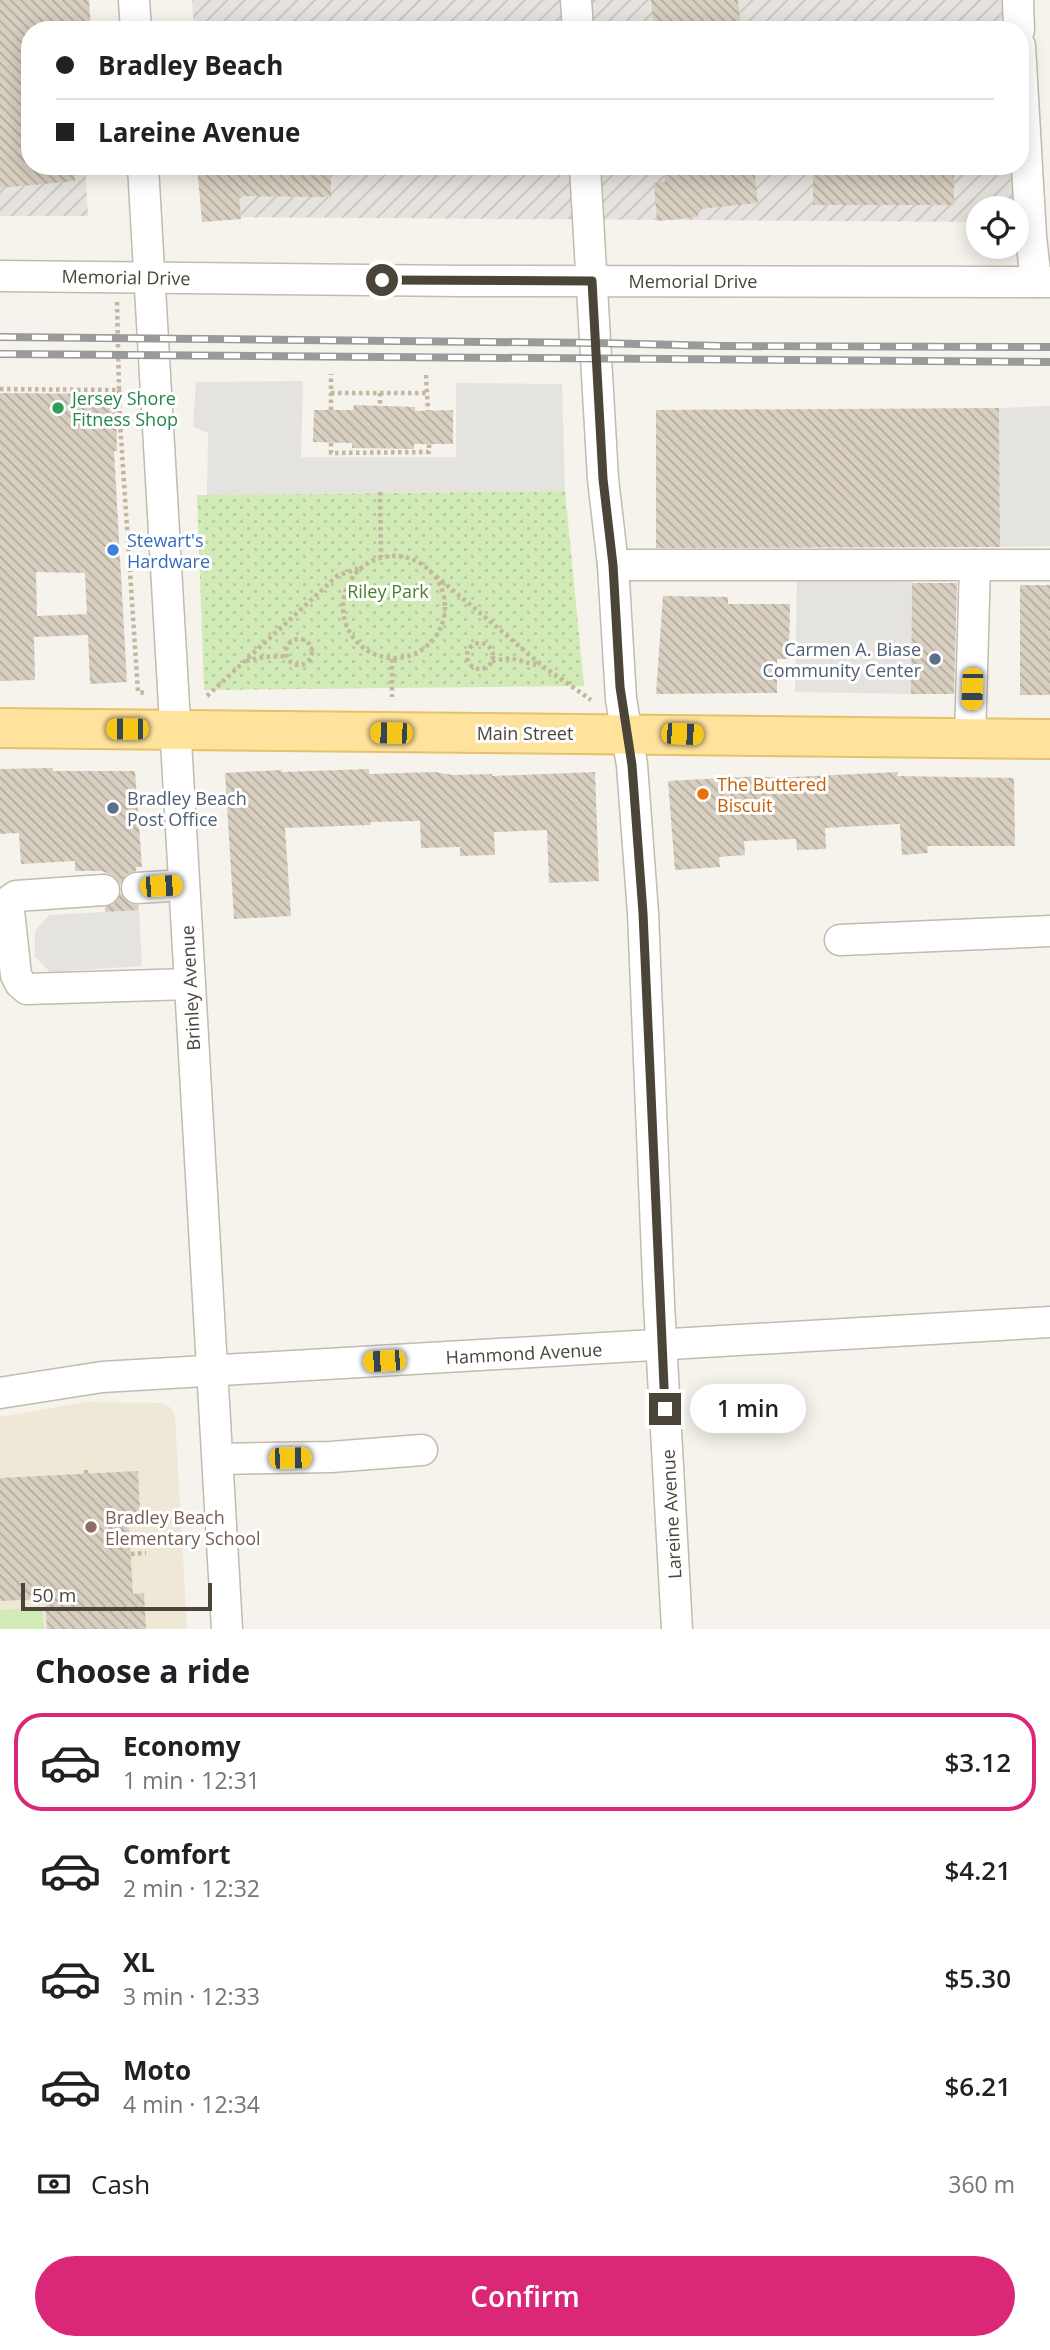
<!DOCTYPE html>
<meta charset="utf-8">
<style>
body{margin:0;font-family:"Open Sans",sans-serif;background:#f2f2f2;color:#202124;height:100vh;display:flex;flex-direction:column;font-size:26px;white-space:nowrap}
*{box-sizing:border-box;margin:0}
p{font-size:23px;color:#757577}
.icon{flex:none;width:38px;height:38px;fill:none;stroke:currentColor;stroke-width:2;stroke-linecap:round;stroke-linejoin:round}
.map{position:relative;height:1629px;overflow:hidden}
.sheet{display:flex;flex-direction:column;background:#fff;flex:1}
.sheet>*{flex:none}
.top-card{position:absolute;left:21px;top:21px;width:1008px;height:154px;border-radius:28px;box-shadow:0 4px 18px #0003;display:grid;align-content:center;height:154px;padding:0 35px;background:#fff}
.controls{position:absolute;left:966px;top:196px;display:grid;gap:14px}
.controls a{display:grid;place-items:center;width:63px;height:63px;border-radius:50%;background:#fff;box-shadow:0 4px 18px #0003;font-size:35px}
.scale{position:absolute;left:21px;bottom:18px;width:191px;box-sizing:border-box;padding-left:7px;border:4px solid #4b4439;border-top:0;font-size:19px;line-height:24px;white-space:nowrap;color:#4b4439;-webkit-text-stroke:5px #fff;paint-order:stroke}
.end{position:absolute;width:32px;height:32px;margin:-16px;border:9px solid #4b4439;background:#fff;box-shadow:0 0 0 4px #fff}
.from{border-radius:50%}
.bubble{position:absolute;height:49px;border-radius:24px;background:#fff;box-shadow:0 4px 18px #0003;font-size:23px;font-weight:600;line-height:49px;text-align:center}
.car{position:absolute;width:21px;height:42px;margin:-21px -10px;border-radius:9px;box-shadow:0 0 5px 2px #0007;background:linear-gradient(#f5c518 24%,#345 0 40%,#f5c518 0 76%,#345 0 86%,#f5c518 0)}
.top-card b{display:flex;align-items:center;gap:24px;height:66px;font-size:26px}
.top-card b+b{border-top:2px solid #e0e0e0}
.top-card i{width:18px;height:18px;background:#202124}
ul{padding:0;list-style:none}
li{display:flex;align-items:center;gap:21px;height:98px;margin:0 14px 10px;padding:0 21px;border:4px solid transparent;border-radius:28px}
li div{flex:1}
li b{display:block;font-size:26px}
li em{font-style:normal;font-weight:600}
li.active{border-color:#db2777}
li>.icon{width:63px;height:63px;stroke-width:1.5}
h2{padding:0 35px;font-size:32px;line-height:84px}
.pay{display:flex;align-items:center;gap:18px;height:77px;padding:0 35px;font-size:26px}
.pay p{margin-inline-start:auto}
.cta{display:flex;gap:14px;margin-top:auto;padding:14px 35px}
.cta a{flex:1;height:80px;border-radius:42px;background:#db2777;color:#fff;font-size:28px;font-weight:600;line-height:80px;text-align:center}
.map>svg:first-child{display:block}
.industrial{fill:url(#industrial-furrows)}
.education{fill:#efe8d6}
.grass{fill:url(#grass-dots)}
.garden{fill:#d2eab5}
.parking{fill:#e5e3e0}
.building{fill:url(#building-back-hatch);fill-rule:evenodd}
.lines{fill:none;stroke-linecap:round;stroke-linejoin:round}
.minor-casing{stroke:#c2bbae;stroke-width:33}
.major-casing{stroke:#e6c16a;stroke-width:42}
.path{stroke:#c4b79f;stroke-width:4.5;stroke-dasharray:3.5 3.5;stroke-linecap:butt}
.minor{stroke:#fff;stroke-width:30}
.major{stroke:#ffe39c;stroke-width:38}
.rail-casing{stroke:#9a9a9a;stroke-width:8}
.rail{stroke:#fff;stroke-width:5;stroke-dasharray:16;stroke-linecap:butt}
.route{stroke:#4b4439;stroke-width:9}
.leisure-dot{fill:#2e9e5b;stroke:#fff;stroke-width:2.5}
.shop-dot{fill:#3f7fe0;stroke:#fff;stroke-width:2.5}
.service-dot{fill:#5c6f8a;stroke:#fff;stroke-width:2.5}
.food-dot{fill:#e8710a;stroke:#fff;stroke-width:2.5}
.education-dot{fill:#8d6e63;stroke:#fff;stroke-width:2.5}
.labels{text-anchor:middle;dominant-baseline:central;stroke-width:6;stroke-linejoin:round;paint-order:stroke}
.street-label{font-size:18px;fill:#4b4439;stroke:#fff}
.leisure-label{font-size:18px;fill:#27864d;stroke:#fff;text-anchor:start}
.shop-label{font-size:18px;fill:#366cbe;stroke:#fff;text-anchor:start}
.park-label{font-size:18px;fill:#4a7f2a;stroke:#fff}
.service-label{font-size:18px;fill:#4e5e75;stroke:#fff;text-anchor:end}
.food-label{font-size:18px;fill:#c56008;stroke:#fff;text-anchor:start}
.education-label{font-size:18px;fill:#785e54;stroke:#fff;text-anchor:start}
</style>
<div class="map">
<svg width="1050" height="1629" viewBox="0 0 1050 1629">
<defs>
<pattern id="industrial-furrows" width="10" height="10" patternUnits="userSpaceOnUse" patternTransform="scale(1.75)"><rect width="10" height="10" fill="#e6e2dd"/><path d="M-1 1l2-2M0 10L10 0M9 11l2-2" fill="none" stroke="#c7c3be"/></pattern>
<pattern id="grass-dots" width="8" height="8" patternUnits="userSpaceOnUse" patternTransform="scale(1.75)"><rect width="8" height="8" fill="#d2eab5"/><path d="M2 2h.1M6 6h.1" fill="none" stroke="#b6ca9c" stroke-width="1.8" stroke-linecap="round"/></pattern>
<pattern id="building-back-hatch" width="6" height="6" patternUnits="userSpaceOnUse" patternTransform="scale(1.75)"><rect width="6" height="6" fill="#d8cfc1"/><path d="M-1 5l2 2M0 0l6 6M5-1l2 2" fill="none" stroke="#b1aa9e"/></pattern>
</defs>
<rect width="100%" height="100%" fill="#f6f3ec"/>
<!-- industrial -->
<g class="industrial">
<polygon points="0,0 30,30 30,166 85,166 88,216 0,216"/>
<polygon points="192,0 1011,0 1012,30 194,30"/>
<polygon points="202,166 1020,166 1017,208 978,208 978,222 205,217"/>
</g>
<!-- education -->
<polygon class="education" points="86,1402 162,1403 170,1407 175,1415 187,1629 0,1629 0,1417"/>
<!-- grass -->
<polygon class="grass" points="565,491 584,686 204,690 197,495"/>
<!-- garden -->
<polygon class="garden" points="42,1607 44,1629 0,1629 0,1610"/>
<!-- parking -->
<g class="parking">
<polygon points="303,381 301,457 456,457 456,383 562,384 565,491 207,495 208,433 193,427 196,382"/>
<polygon points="1050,406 1050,546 1000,547 999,408"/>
<polygon points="797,580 912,582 911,694 795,692"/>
<polygon points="139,910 142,966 50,972 35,957 35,931 49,915"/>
</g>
<!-- building -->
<g class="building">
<polygon points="0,0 89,0 91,30 30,30 30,166 74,166 75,181 0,188"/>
<polygon points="651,0 738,0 741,30 654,30"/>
<polygon points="197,166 331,166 331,197 239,196 241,219 202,222"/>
<polygon points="663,166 754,166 758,203 698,209 698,217 657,221 654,183 665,182"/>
<rect x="813" y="166" width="141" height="39"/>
<path d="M0,393L116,394L117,451H114L127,682L90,684L88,635L34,637L35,680L0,681ZM36,572L85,573L87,614L37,616Z"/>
<polygon points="354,405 415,407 415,411 453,410 453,444 414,444 414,449 352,448 352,443 313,442 314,410 353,410"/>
<polygon points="999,408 1000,547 656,548 656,410"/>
<polygon points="912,583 957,583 954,694 911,694"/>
<rect x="1020" y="585" width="30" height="110"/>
<polygon points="663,596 728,597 728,604 790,604 789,659 777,659 777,693 656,694"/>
<polygon points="53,768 53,771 135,771 142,867 136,867 136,871 127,874 120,885 112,875 102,871 75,871 75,861 21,864 19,833 0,834 0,769"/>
<polygon points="369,769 369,774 435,772 453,775 492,774 492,776 595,772 599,881 549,883 547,830 494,832 495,855 460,856 460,847 421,848 420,821 370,822 371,825 285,828 291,916 234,919 225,773 282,770 282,772"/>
<polygon points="898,772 897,776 1014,778 1015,846 927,846 928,853 902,855 900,824 825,828 826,849 797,850 796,839 744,841 745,855 719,857 720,867 675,870 668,781 762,776 762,777 793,777"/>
<polygon points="121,893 129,903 138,905 139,910 105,912 105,907 114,904"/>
<polygon points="138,1471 140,1513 128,1513 133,1594 144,1593 146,1629 47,1629 45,1599 0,1601 0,1478"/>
</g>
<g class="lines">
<defs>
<g id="minor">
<polyline points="134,0 136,30"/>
<polyline points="576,0 578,30"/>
<polyline points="1018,0 1019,30"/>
<polyline points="1020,46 1031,236 1036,282"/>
<polyline points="143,166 227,1629"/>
<polyline points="585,166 603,479 613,565 621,699 632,765 643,913 659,1304 677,1629"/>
<polyline points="0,276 460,281 1050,282"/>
<polyline points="613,565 1050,565"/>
<polyline points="970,738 975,565"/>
<polyline points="137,888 184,885"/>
<polyline points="104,890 16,896 8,902 16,975 20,983 27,989 190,984"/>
<polyline points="840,940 1050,931"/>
<polyline points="0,1393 102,1377 1050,1322"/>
<polyline points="218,1459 331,1457 422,1450"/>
</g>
<polyline id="major" points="0,728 1050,739"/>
</defs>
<!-- minor casing -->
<use href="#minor" class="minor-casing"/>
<!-- major casing -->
<use href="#major" class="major-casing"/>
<!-- path -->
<g class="path">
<polyline points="117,302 119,390"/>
<polyline points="426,375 428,411"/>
<polyline points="0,389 119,390 120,422 116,423"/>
<polyline points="331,393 426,393"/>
<polyline points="380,393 380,406"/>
<polyline points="331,410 331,374"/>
<polyline points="120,422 138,692 147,693"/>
<polyline points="331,443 331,453 429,452 429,444"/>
<polyline points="380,492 381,557"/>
<circle cx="394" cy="607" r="51"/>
<polyline points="436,576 544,667 591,700"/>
<circle cx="299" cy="652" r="13"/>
<circle cx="480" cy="656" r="13"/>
<polyline points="392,659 392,697"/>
<polyline points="246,661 263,657 287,656"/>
<polyline points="492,661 510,658 540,666"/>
<polyline points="207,696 337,576 359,568"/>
<polyline points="86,1470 86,1474"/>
<polyline points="131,1554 146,1553"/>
</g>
<!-- minor -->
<use href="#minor" class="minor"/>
<!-- major -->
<use href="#major" class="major"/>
<defs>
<g id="rail">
<polyline points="0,337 596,343 721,346 1050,347"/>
<polyline points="0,354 1050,362"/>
</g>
</defs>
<!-- rail casing -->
<use href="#rail" class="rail-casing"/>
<!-- rail -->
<use href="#rail" class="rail"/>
</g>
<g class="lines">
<!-- route -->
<polyline class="route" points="382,280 592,281 603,479 613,565 620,687 632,765 643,913 665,1409"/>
</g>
<!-- markers -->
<circle class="leisure-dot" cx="58" cy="408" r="7"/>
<circle class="shop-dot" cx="113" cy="550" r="7"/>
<g class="service-dot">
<circle cx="935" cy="659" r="7"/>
<circle cx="113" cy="808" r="7"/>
</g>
<circle class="food-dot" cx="703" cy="794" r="7"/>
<circle class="education-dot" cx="91" cy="1527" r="7"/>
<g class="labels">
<!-- street labels -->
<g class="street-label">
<text transform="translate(126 277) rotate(1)">Memorial Drive</text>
<text x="693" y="281">Memorial Drive</text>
<text x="525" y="733">Main Street</text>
<text transform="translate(190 988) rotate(-93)">Brinley Avenue</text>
<text transform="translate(524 1353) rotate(-3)">Hammond Avenue</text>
<text transform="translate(671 1514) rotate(-93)">Lareine Avenue</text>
</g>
<!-- leisure labels -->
<g class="leisure-label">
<text x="72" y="398">Jersey Shore<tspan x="72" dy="21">Fitness Shop</tspan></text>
</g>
<!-- shop labels -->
<g class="shop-label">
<text x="127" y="540">Stewart's<tspan x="127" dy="21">Hardware</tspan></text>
</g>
<!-- park labels -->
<g class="park-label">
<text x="388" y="591">Riley Park</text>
</g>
<!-- service labels -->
<g class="service-label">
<text x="921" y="649">Carmen A. Biase<tspan x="921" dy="21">Community Center</tspan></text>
<text x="127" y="798" text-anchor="start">Bradley Beach<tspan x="127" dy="21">Post Office</tspan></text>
</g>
<!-- food labels -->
<g class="food-label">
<text x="717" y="784">The Buttered<tspan x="717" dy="21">Biscuit</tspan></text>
</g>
<!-- education labels -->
<g class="education-label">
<text x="105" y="1517">Bradley Beach<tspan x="105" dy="21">Elementary School</tspan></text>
</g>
</g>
</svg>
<div class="controls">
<a><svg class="icon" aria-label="locate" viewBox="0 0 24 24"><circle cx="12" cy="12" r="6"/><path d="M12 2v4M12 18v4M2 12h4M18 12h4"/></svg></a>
</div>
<div class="scale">50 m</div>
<i class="end from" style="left:382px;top:280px"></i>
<i class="end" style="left:665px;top:1409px"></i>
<div class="bubble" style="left:690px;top:1384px;width:116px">1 min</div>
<i class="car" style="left:972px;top:689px;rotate:182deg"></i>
<i class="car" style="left:127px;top:729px;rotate:270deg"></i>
<i class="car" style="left:391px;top:733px;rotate:271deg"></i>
<i class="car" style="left:682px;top:734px;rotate:92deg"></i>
<i class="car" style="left:161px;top:886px;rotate:87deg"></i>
<i class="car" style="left:384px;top:1361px;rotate:267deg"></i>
<i class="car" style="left:290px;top:1458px;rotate:89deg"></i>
<div class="top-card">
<b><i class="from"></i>Bradley Beach</b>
<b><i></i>Lareine Avenue</b>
</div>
</div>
<section class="sheet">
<h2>Choose a ride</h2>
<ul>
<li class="active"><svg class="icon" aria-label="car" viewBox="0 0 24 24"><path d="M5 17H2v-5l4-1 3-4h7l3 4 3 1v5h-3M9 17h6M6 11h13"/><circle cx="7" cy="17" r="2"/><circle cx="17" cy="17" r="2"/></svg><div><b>Economy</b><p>1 min · 12:31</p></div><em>$3.12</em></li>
<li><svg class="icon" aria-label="car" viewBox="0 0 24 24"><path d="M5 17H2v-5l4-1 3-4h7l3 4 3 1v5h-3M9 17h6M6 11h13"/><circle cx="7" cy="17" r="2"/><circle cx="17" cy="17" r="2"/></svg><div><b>Comfort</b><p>2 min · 12:32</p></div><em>$4.21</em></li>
<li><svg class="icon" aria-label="car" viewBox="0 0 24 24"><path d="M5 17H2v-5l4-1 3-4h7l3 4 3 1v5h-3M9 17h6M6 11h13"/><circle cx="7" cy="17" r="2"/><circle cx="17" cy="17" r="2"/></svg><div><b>XL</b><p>3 min · 12:33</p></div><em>$5.30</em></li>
<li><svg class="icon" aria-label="car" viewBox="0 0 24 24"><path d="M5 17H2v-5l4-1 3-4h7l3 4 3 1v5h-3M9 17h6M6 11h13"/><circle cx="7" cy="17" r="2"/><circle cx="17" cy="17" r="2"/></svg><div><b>Moto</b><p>4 min · 12:34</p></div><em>$6.21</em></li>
</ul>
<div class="pay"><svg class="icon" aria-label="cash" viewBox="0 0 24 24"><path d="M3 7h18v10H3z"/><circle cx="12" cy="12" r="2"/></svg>Cash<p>360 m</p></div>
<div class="cta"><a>Confirm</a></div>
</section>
